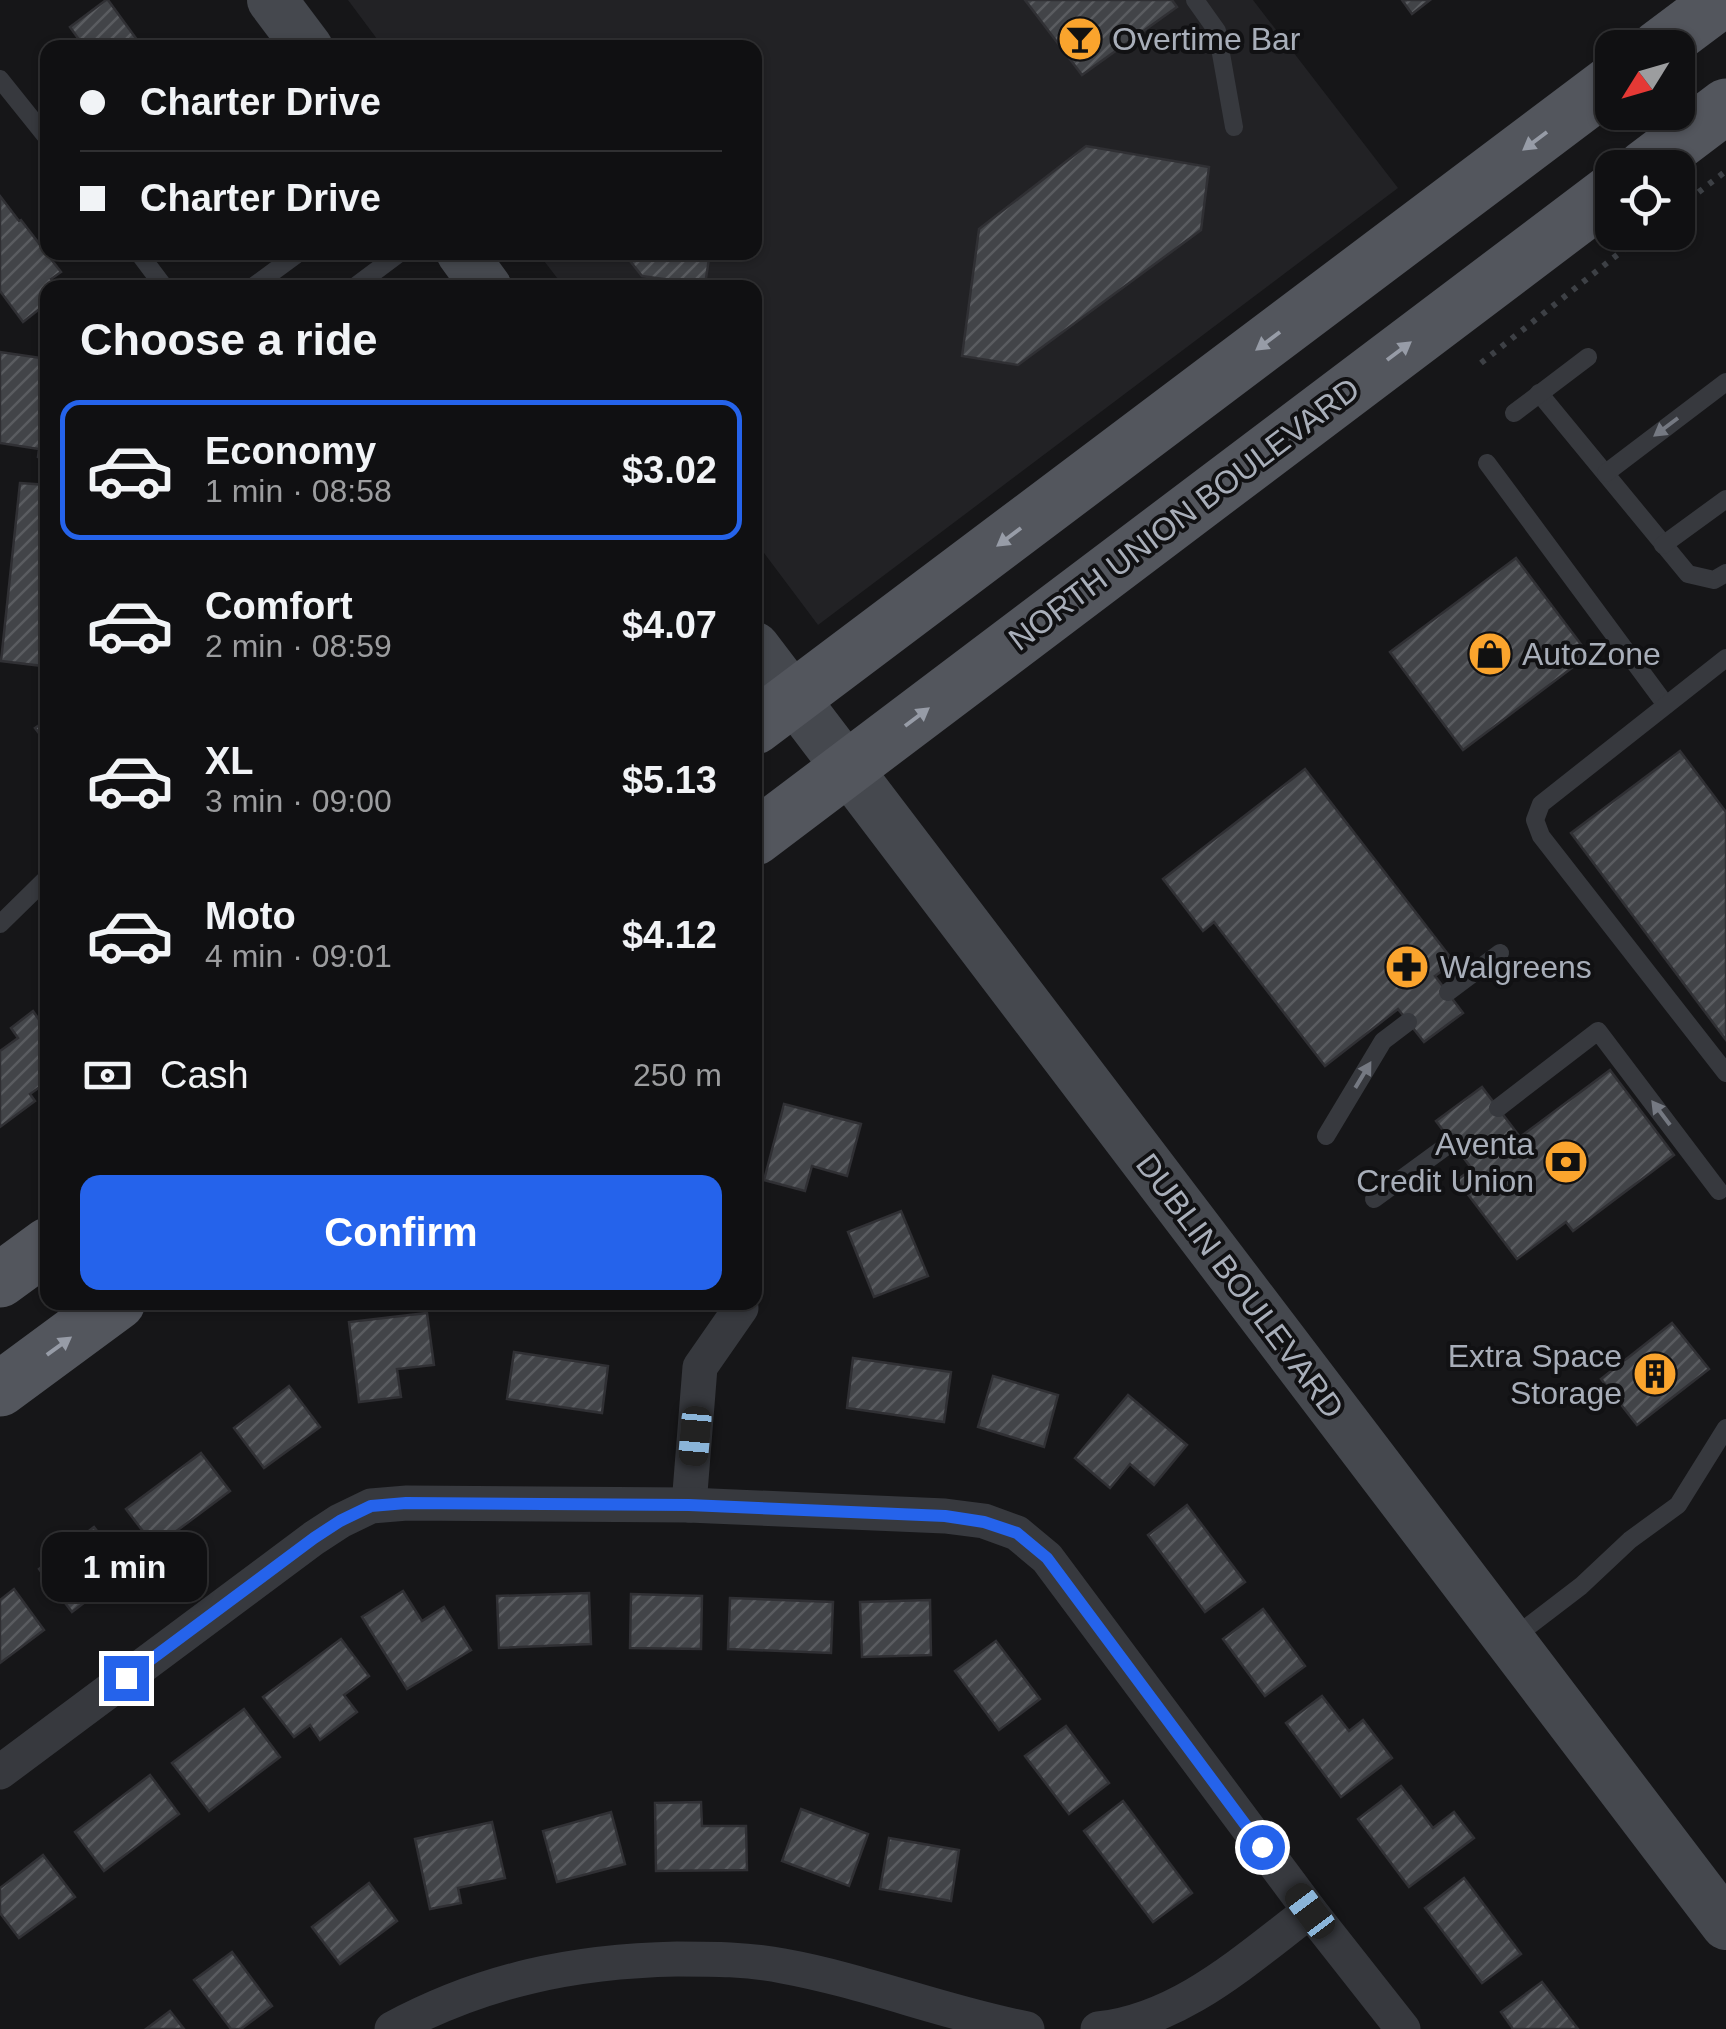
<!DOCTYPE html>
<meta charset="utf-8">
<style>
body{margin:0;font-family:Helvetica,sans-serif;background:#1e1e20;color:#f1f3f6;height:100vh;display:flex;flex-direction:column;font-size:38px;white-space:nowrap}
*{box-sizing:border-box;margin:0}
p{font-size:32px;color:#9c9d9f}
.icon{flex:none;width:55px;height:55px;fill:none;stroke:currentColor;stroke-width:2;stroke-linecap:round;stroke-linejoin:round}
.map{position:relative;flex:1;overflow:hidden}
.details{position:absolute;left:40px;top:280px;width:722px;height:1030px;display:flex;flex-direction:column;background:#101012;border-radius:20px;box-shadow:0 2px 8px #0004,0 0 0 2px #303032}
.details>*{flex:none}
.top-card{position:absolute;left:40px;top:40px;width:722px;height:220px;border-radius:20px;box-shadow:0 2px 8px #0004,0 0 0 2px #303032;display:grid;align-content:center;height:220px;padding:0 40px;background:#101012}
.needle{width:65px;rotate:233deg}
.tools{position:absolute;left:1595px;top:30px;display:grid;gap:20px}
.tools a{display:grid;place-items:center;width:100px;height:100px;border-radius:20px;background:#101012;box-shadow:0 2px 8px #0004,0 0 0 2px #303032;font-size:50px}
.end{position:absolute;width:45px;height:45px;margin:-22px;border:12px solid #2563eb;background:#fff;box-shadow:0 0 0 5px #fff}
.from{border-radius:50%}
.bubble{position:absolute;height:70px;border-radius:20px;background:#101012;box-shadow:0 2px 8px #0004,0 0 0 2px #303032;font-size:32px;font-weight:700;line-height:70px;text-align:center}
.car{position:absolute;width:30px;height:60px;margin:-30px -15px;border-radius:12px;box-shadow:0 0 8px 2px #0007;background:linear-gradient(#222 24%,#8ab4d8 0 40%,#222 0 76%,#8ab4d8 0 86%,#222 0)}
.top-card b{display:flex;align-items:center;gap:35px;height:95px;font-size:38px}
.top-card b+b{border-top:2px solid #303032}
.top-card i{width:25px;height:25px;background:#f1f3f6}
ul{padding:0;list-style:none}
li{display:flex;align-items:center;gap:30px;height:140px;margin:0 20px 15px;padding:0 20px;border:5px solid transparent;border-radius:20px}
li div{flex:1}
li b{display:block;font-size:38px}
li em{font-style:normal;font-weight:700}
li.on{border-color:#2563eb}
li>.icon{width:90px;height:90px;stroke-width:1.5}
h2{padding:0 40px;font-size:45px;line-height:120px}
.pay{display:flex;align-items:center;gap:25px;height:110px;padding:0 40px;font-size:38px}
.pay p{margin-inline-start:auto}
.button{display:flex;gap:20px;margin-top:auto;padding:20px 40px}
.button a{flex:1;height:115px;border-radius:20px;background:#2563eb;color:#fff;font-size:40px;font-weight:700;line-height:115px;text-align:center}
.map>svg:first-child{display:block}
.built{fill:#222225}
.building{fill:url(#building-hatch);stroke:#303034;stroke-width:2.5}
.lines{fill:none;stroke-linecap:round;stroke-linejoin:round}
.path{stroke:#3d4045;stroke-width:6;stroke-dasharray:5 8;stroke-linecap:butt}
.lane{stroke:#37393e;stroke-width:18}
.street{stroke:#37393e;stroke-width:35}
.secondary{stroke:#45484e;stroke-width:50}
.primary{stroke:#53565d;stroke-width:55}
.oneway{fill:#979ca7}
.oneway2{fill:#757982}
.route{stroke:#2563eb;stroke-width:12}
.labels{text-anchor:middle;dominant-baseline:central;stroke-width:8;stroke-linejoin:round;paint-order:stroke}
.poi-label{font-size:32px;fill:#a8aeb9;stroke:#111113;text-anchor:start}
.street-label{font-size:32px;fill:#a8aeb9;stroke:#111113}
</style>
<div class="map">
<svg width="1726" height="2029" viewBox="0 0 1726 2029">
<defs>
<pattern id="building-hatch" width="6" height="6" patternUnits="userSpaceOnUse" patternTransform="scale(2.5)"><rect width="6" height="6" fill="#424448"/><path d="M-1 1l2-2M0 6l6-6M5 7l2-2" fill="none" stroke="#5a5c60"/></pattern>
</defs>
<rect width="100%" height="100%" fill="#161618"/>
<!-- built -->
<polygon class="built" points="348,0 1253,0 1398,188 818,625 755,541 755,288 564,287 538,253 755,252 755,48 383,47"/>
<!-- building -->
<g class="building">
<polygon points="106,0 108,0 143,48 85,48 70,27"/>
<polygon points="1025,0 1172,0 1177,7 1082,75"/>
<polygon points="1402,0 1430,0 1412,14"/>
<polygon points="1086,146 1209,167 1201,230 1018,365 962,356 979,229"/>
<polygon points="0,196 19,221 21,220 61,272 51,279 57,288 48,288 48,314 42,307 23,322 0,291"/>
<polygon points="623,252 710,252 705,285 642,276"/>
<polygon points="0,352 48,359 45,413 48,414 48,459 38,457 39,449 0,443"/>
<polygon points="20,483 48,485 48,629 43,666 1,661"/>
<polygon points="1516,558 1589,655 1463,750 1390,652"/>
<polygon points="48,719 48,745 35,728"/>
<polygon points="1680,751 1726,812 1726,1040 1571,833"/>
<polygon points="1305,769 1454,962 1435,976 1463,1013 1424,1042 1398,1009 1325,1066 1214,922 1203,931 1163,879"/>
<polygon points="33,1011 40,1021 48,1016 48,1081 30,1094 35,1101 0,1127 0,1051 18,1038 11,1028"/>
<polygon points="1610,1070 1674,1155 1573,1231 1566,1222 1517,1259 1457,1180 1472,1169 1436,1121 1482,1087 1520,1137"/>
<polygon points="784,1104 861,1124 847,1176 812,1166 805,1191 764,1180"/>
<polygon points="901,1211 928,1276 874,1297 848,1232"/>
<polygon points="427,1313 434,1365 397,1369 401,1397 359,1402 349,1322"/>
<polygon points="1672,1323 1709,1369 1637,1425 1601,1379"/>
<polygon points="514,1352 608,1366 602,1413 507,1399"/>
<polygon points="853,1358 951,1372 944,1422 847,1408"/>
<polygon points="993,1376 1058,1395 1044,1447 978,1427"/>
<polygon points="289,1386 320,1427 264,1468 234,1428"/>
<polygon points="1128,1395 1187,1445 1154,1485 1130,1464 1110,1488 1075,1458"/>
<polygon points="201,1453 230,1491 155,1547 126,1509"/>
<polygon points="1187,1505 1245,1582 1205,1612 1148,1535"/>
<polygon points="94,1527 127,1570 72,1612 39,1569"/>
<polygon points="14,1589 44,1630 0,1663 0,1600"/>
<polygon points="403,1591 422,1621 444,1607 471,1650 407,1689 362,1617"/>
<polygon points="589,1593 591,1644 499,1648 497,1596"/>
<polygon points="631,1594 702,1596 701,1649 630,1648"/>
<polygon points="730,1598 833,1602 831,1653 728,1649"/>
<polygon points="930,1600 931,1655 862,1657 860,1602"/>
<polygon points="1263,1609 1305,1666 1265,1696 1223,1639"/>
<polygon points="341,1639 369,1676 344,1695 357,1712 320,1740 310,1725 294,1737 263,1697"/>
<polygon points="996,1641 1040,1699 999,1730 955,1671"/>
<polygon points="1322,1696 1349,1731 1363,1720 1392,1758 1341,1797 1286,1723"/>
<polygon points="244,1709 280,1757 209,1811 172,1763"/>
<polygon points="1066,1726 1109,1783 1069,1814 1025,1756"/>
<polygon points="150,1775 179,1814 104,1871 75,1832"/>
<polygon points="1401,1786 1433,1828 1454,1812 1474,1838 1409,1887 1358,1819"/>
<polygon points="1123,1801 1192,1893 1153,1922 1084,1831"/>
<polygon points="701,1802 702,1826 746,1826 747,1870 656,1871 655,1803"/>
<polygon points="801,1809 868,1834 849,1886 782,1861"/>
<polygon points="611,1812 625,1864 557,1882 543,1831"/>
<polygon points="492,1822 505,1878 458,1888 461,1903 430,1909 415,1839"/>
<polygon points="889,1838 959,1850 951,1901 880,1889"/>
<polygon points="43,1855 75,1897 19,1938 0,1913 0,1888"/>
<polygon points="1464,1878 1521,1954 1482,1983 1425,1908"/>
<polygon points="369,1883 397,1921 340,1964 312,1927"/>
<polygon points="232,1952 272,2006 241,2029 231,2029 194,1980"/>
<polygon points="1542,1982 1578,2029 1513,2029 1501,2012"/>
<polygon points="170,2011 184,2029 146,2029"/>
</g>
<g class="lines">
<!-- path -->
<g class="path">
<polyline points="1678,208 1726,171"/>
<polyline points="1481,363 1646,232"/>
</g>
<!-- lane -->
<g class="lane">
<polyline points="1195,0 1217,31 1234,127"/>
<polyline points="0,79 48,139"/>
<polyline points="138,252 165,288"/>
<polyline points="251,288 300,252"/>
<polyline points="353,288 401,252"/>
<polyline points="1539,393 1688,574 1714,580 1726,573"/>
<polyline points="1514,413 1588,357"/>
<polyline points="1487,463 1666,705"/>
<polyline points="1606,473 1726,382"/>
<polyline points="1663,545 1726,499"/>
<polyline points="1726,658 1541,804 1535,820 1541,836 1726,1073"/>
<polyline points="0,924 48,877"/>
<polyline points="1448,992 1500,953"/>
<polyline points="1498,1108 1598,1031 1719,1191"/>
<polyline points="1326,1136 1383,1041 1408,1022"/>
<polyline points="1374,1199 1452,1142"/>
<polyline points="1513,1638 1581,1586 1630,1540 1678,1505 1726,1428"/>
</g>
<!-- street -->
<g class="street">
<polyline points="689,1505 700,1367 741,1308"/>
<polyline points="0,1772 314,1538 340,1521 371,1506 407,1503 689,1505 945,1516 984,1521 1017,1533 1047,1558 1310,1911 1403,2029"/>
<path d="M392,2029C483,1980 574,1961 677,1959C713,1959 748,1959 783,1966C866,1981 944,2013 1027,2029"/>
<path d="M1098,2029C1181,2020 1245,1960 1310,1911"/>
</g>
<!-- secondary -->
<g class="secondary">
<polyline points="272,0 308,48"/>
<polyline points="461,252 487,288"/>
<polyline points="755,647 1726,1925"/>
</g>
<!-- primary -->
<g class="primary">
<polyline points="1658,48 1722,0"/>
<polyline points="1644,168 1726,106"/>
<polyline points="755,727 1612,82"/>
<polyline points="755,838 1612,191"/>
<polyline points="0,1280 48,1245"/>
<polyline points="0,1389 118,1302"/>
</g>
</g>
<!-- one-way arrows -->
<defs><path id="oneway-solid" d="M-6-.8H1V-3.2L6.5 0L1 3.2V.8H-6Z" transform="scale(2.5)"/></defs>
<g class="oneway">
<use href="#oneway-solid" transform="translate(1535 141) rotate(143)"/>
<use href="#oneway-solid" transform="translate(1268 341) rotate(143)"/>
<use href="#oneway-solid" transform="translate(1399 351) rotate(-37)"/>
<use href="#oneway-solid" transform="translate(1009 537) rotate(143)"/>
<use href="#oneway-solid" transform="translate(917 717) rotate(-37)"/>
<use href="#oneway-solid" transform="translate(59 1346) rotate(-36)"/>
</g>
<g class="oneway2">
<use href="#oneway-solid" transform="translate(1666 427) rotate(143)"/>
<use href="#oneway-solid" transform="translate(1363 1075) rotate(-59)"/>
<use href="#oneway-solid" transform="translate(1661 1113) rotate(-127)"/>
</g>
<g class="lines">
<!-- route -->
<polyline class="route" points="126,1678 314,1538 340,1521 371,1506 406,1503 689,1505 945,1516 984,1522 1017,1533 1047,1558 1262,1847"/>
</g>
<!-- icons -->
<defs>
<symbol id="bar-disc" viewBox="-11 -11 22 22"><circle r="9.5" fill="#faa42d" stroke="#111113"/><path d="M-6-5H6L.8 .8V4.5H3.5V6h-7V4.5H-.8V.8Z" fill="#111"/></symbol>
<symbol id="shop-disc" viewBox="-11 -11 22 22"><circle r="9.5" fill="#faa42d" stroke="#111113"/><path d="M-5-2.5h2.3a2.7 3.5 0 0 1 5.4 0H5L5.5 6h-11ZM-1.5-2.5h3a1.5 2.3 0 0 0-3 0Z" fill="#111"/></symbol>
<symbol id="pharmacy-disc" viewBox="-11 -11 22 22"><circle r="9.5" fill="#faa42d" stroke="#111113"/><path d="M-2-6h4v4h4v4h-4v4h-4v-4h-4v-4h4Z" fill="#111"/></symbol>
<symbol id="bank-disc" viewBox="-11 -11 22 22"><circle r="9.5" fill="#faa42d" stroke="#111113"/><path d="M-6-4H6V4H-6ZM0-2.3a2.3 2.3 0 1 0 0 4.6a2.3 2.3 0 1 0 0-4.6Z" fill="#111"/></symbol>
<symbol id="building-disc" viewBox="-11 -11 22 22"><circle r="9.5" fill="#faa42d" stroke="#111113"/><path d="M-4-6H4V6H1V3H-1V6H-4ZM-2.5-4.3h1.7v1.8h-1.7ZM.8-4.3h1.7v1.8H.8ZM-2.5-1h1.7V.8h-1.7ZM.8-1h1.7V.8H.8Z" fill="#111"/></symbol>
</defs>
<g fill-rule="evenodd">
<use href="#bar-disc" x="1055" y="14" width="50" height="50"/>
<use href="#shop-disc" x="1465" y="629" width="50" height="50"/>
<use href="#pharmacy-disc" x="1382" y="942" width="50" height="50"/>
<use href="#bank-disc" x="1541" y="1137" width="50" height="50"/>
<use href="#building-disc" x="1630" y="1349" width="50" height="50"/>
</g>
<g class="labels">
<!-- poi labels -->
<g class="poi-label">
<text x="1112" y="39">Overtime Bar</text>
<text x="1522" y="654">AutoZone</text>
<text x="1440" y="967">Walgreens</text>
<text x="1534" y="1144" text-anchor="end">Aventa<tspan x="1534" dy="37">Credit Union</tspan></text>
<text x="1622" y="1356" text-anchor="end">Extra Space<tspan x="1622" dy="37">Storage</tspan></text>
</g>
<!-- street labels -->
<g class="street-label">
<text transform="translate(1184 514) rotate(-37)">NORTH UNION BOULEVARD</text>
<text transform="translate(1240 1286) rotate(53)">DUBLIN BOULEVARD</text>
</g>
</g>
</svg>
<div class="tools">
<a><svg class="needle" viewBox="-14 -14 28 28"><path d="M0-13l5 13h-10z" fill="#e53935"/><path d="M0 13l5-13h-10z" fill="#9c9d9f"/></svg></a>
<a><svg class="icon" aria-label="locate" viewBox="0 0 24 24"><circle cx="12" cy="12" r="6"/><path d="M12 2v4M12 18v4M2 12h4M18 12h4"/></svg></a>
</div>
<i class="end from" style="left:1262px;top:1847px"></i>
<i class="end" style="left:126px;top:1678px"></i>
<div class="bubble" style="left:42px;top:1532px;width:165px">1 min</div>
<i class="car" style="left:695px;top:1436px;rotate:185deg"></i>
<i class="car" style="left:1310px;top:1911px;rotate:323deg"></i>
<div class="top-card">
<b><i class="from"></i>Charter Drive</b>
<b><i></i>Charter Drive</b>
</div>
<section class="details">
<h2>Choose a ride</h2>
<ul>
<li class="on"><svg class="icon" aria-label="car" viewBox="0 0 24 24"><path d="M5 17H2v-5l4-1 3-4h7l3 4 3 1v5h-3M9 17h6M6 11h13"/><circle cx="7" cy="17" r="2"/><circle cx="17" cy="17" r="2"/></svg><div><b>Economy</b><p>1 min · 08:58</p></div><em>$3.02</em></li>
<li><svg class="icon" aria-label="car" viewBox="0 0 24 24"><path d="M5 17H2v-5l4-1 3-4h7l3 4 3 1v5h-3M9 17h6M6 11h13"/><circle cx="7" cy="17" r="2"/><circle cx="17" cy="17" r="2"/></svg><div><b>Comfort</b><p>2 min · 08:59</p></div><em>$4.07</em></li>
<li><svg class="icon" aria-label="car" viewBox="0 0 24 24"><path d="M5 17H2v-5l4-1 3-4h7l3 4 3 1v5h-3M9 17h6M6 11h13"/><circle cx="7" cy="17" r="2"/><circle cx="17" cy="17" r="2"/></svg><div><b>XL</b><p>3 min · 09:00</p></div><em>$5.13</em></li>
<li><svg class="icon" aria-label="car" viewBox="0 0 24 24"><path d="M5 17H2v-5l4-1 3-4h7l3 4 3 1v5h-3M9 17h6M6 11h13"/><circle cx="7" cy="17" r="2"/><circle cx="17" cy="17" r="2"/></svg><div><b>Moto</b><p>4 min · 09:01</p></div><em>$4.12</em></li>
</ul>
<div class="pay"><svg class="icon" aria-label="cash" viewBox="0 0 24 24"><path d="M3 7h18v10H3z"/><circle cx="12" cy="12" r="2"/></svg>Cash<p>250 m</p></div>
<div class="button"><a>Confirm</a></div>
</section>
</div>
